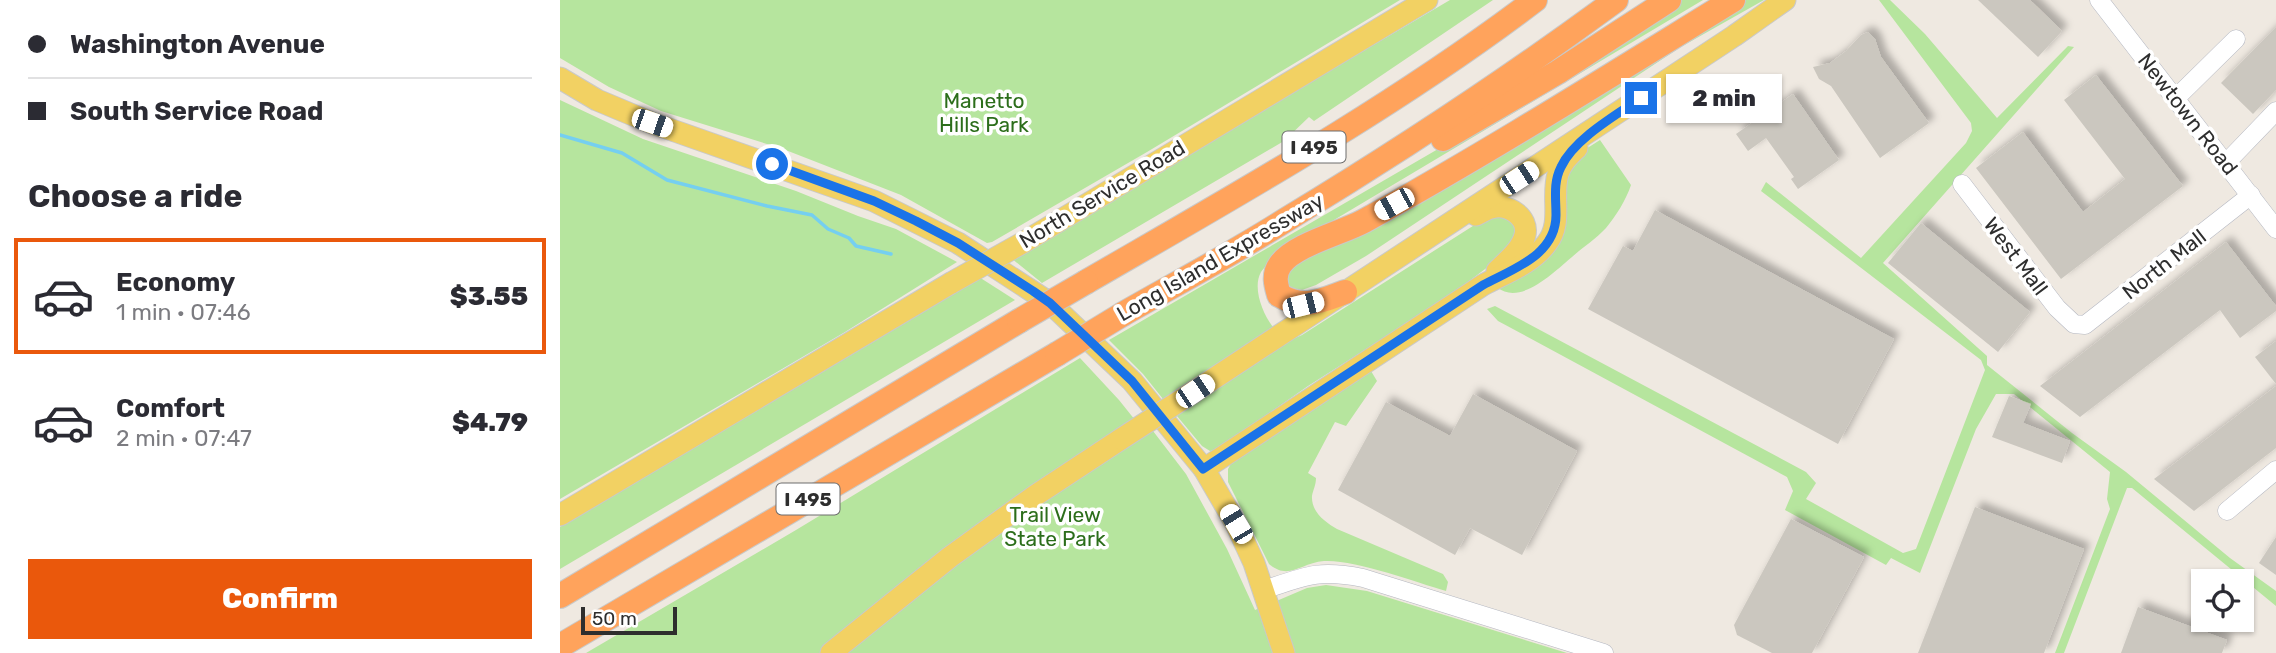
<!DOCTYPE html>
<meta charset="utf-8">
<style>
body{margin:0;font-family:Rubik,sans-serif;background:#f7f7f7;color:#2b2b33;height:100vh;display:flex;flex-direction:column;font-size:26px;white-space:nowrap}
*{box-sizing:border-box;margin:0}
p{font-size:23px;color:#7c7c81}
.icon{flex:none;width:38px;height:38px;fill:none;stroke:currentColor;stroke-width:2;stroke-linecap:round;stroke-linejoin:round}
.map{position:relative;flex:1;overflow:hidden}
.drawer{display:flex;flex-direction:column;background:#fff;width:560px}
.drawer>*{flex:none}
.top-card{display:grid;align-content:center;height:154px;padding:0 28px;background:#fff}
.controls{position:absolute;left:1631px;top:569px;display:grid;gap:14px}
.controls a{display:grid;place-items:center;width:63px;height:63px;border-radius:0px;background:#fff;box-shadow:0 2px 5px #0004;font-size:35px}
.scale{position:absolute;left:21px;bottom:18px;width:96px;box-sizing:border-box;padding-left:7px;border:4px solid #2e2e2e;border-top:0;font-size:19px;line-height:24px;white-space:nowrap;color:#2e2e2e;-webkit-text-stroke:5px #fff;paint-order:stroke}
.end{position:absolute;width:32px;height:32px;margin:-16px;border:9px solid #1a73e8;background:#fff;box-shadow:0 0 0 4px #fff}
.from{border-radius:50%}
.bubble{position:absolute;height:49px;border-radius:0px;background:#fff;box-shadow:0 2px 5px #0004;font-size:23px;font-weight:800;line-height:49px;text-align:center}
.car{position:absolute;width:21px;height:42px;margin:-21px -10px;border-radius:9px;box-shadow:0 0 5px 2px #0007;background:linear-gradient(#fff 24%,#345 0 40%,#fff 0 76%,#345 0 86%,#fff 0)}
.top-card b{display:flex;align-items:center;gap:24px;height:66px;font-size:26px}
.top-card b+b{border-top:2px solid #e1e1e2}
.top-card i{width:18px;height:18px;background:#2b2b33}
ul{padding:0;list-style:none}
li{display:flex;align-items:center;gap:21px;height:116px;margin:0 14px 10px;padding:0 14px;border:4px solid transparent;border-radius:0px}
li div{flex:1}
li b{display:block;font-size:26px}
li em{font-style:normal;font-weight:800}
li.current{border-color:#ea580c}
li>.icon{width:63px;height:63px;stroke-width:1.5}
h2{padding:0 28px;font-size:32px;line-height:84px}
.primary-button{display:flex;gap:14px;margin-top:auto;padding:14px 28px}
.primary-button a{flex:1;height:80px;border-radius:0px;background:#ea580c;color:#fff;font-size:28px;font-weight:800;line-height:80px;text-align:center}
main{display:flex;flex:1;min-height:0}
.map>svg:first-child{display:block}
.green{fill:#b6e59e}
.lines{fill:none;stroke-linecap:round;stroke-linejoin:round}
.stream{stroke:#75cff0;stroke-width:3.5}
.building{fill:#cbc7bf;filter:url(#shadow)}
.minor-casing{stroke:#b4b7c1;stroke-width:19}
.major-casing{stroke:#c9c9c9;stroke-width:23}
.highway-casing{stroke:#c9c9c9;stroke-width:26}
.minor{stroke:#fff;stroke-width:18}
.major{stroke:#f2d163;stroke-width:21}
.highway{stroke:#ffa35c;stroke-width:24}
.major-bridge-casing{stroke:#c9c9c9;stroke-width:23;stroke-linecap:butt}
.highway-bridge-casing{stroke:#c9c9c9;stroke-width:26;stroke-linecap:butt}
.major-bridge{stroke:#f2d163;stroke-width:21}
.highway-bridge{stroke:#ffa35c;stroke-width:24}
.route{stroke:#1a73e8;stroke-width:9}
.labels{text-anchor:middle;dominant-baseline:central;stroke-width:7;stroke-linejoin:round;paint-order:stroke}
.shield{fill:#fff;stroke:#6d6d6d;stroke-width:2}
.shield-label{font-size:19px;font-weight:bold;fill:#2e2e2e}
.park-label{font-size:21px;fill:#2c6e1b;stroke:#fff}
.street-label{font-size:21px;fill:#2e2e2e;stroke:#fff}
</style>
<main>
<section class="drawer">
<div class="top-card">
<b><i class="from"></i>Washington Avenue</b>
<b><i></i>South Service Road</b>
</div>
<h2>Choose a ride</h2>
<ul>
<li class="current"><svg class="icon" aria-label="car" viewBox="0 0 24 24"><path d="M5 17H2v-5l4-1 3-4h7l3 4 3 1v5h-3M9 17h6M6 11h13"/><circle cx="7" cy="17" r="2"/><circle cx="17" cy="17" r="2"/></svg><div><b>Economy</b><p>1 min · 07:46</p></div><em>$3.55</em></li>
<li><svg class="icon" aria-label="car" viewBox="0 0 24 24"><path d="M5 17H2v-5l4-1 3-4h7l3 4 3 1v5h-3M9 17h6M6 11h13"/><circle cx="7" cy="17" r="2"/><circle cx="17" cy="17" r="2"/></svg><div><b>Comfort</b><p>2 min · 07:47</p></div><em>$4.79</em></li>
</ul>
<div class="primary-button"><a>Confirm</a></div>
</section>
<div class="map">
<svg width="1716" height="653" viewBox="0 0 1716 653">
<defs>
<filter id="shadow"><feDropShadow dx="6" dy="-6" stdDeviation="3.5" flood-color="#0004"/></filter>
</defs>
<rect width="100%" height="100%" fill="#efe9e1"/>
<!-- green -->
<g class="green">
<polygon points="0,0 840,0 587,152 432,242 427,243 341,195 223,149 101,111 49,87 0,58"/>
<polygon points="890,0 933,0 754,121 749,117 724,141 482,283 451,258"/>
<path d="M1116,0H1143L717,254C712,260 705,266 701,272C692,288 703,314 713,327L603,399L583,374L549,340L1028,62Z"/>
<polygon points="1182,0 1204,0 1119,48 806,256 756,285 742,290 731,288 726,280 733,259"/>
<polygon points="1319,0 1330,0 1365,34 1437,118 1508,46 1514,47 1323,263 1427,356 1427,365 1512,433 1566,472 1670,558 1716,591 1716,606 1572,488 1567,488 1504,653 1495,653 1550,509 1547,499 1550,472 1454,394 1436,394 1416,429 1360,573 1331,558 1326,565 1225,510 1233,491 1227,477 938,321 927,309 935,306 1246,472 1256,483 1246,499 1343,553 1356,549 1425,370 1421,360 1201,191 1206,182 1301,258 1406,143 1412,131 1411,123"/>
<polygon points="0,100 83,139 236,191 298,216 336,229 397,262 285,332 0,499"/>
<path d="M1040,140L1071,185C1066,200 1056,216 1046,228C1036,239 1023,247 1012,257C995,271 960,307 937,287L987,251L1000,192L1018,154Z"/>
<polygon points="939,216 951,222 955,228 954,236 945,254 888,297 748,386 658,449 650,451 642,446 617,416 711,349 742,335 927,217"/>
<polygon points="419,277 455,300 0,569 0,527"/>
<polygon points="520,358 559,400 587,435 593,431 626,474 667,549 695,610 747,588 766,585 807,591 1007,653 26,653 236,530"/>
<path d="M811,371L817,381L786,426L775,422L748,473L756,478C756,485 753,490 752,496C751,512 765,522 777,529L883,574L888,582L886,591C856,582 793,559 764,561C740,563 729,581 709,564L668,482V469L672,462Z"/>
</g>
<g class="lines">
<!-- stream -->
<polyline class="stream" points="0,135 62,153 107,180 207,206 252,215 268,229 289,238 296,246 331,254"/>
</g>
<!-- building -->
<g class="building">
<polygon points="1418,0 1470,0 1502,31 1478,57"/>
<polygon points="1716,27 1716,90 1693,114 1661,83"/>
<polygon points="1308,32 1315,39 1321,57 1369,123 1320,158 1271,86 1259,79 1253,67 1270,63 1286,51 1301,35"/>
<polygon points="1536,75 1623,186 1501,279 1416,168 1463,132 1523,212 1565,179 1504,100"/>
<polygon points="1233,94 1279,160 1238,189 1231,179 1234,177 1206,138 1188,151 1176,134"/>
<polygon points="1095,210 1334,339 1278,444 1028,309 1063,246 1073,251"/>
<polygon points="1361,223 1470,312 1438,352 1328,263"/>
<polygon points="1666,242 1716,306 1716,311 1680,338 1660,310 1520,417 1480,386"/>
<polygon points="1716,341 1716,384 1695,357"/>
<polygon points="1716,386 1716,448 1634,511 1594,479"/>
<polygon points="913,394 1017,451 962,555 910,528 895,555 778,490 826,402 890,436"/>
<polygon points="1449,396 1471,404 1463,423 1510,441 1502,463 1432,437"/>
<polygon points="1415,507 1524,549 1484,653 1358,653"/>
<polygon points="1231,519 1304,557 1252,653 1212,653 1177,635 1174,625"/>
<polygon points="1716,537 1716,575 1699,563"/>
<polygon points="1578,607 1667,640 1662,653 1561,653"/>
</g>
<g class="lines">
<defs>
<g id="minor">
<polyline points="1539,0 1716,229"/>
<polyline points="1616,98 1676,39"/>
<polyline points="1666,163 1716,111"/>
<polyline points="1402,184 1497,308 1514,324 1525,325 1691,195"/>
<polyline points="1667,511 1716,470"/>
<path d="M704,590C745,576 758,569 803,578L1044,653"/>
</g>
<g id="major">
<polyline points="0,78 37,100 92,123 314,201 398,243 490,303 572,381 644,469 676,524 694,563 724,653"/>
<path d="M916,215C921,213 926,209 931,208C948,203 969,217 965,235C962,249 947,261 937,271"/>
<polyline points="464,242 867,0"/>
<polyline points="635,391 1174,36 1225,0"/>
<path d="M644,469L923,285C945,273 972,264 987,243C1003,223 991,197 998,174C1001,163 1009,156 1017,148"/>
<polyline points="0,515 391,283"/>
<polyline points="271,653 390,557 476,495 561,439"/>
</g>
<g id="highway">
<polyline points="883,139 998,72 1109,0"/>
<path d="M526,282C678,194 834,107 975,0"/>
<path d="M785,292C760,301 744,310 719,295C716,285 713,275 720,265C733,245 782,233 804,221C929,152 1051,75 1173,0"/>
<path d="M563,314C617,283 672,254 724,221C838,152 949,79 1056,0"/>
<polyline points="0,596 459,321"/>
<polyline points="0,646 497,354"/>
</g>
</defs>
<!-- minor casing -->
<use href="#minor" class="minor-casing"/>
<!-- major casing -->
<use href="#major" class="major-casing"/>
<!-- highway casing -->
<use href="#highway" class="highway-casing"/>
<!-- minor -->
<use href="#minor" class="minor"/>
<!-- major -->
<use href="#major" class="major"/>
<!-- highway -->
<use href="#highway" class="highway"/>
<defs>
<g id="major-bridge">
<polyline points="391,283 464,242"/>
<polyline points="561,439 635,391"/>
</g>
<g id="highway-bridge">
<polyline points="459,321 526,282"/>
<polyline points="497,354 563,314"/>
</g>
</defs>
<!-- major-bridge casing -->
<use href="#major-bridge" class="major-bridge-casing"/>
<!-- highway-bridge casing -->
<use href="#highway-bridge" class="highway-bridge-casing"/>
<!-- major-bridge -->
<use href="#major-bridge" class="major-bridge"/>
<!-- highway-bridge -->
<use href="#highway-bridge" class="highway-bridge"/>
</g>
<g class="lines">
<!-- route -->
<path class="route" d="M212,164L314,201L356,221L398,243L473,291L490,303L572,381L643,469L923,285C953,269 996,255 996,215C996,198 993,183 1001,167C1014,139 1056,115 1081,98"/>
</g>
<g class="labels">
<!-- shield labels -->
<g class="shield">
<rect x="722.5" y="131.5" width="63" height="31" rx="5"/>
<rect x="216.5" y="483.5" width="63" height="31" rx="5"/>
</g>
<g class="shield-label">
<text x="754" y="147">I 495</text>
<text x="248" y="499">I 495</text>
</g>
<!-- park labels -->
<g class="park-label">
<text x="424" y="100">Manetto<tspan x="424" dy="24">Hills Park</tspan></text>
<text x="495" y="514">Trail View<tspan x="495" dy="24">State Park</tspan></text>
</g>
<!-- street labels -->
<g class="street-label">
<text transform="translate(1628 114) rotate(52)">Newtown Road</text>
<text transform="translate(542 194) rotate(-31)">North Service Road</text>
<text transform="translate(1456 256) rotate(53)">West Mall</text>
<text transform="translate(660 257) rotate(-30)">Long Island Expressway</text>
<text transform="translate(1604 264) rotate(-38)">North Mall</text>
</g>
</g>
</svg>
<div class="controls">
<a><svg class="icon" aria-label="locate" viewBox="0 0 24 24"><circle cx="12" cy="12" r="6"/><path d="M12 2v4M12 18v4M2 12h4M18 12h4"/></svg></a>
</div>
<div class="scale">50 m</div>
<i class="end from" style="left:212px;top:164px"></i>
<i class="end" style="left:1081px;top:98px"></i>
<div class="bubble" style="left:1106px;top:74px;width:116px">2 min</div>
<i class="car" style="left:92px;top:123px;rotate:109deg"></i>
<i class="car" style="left:959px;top:178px;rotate:57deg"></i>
<i class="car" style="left:834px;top:204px;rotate:241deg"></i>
<i class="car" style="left:743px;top:305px;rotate:76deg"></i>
<i class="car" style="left:635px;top:391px;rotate:56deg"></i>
<i class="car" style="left:676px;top:524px;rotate:329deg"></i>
</div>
</main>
